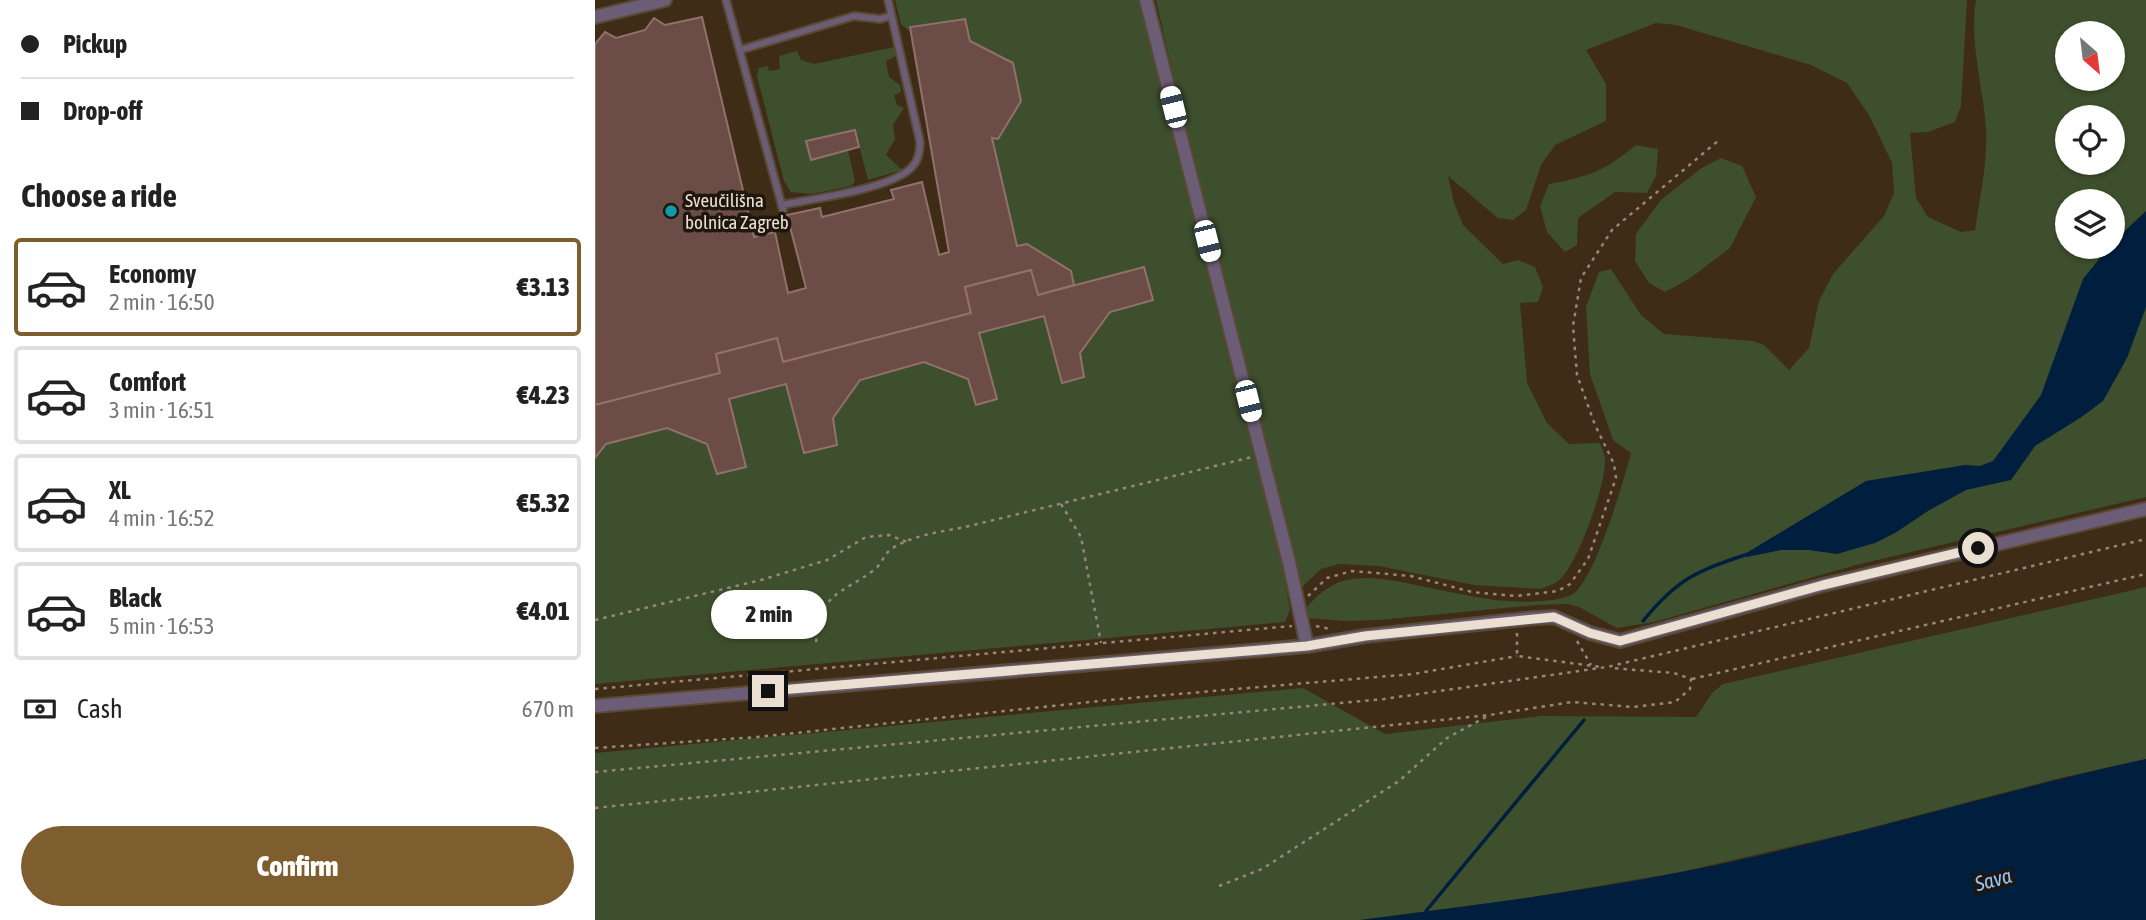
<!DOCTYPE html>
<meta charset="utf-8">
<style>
body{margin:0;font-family:"Asap Condensed",sans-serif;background:#f2f2f2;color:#222;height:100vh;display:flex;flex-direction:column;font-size:26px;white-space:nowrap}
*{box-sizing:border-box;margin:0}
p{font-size:23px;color:#767676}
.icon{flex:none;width:38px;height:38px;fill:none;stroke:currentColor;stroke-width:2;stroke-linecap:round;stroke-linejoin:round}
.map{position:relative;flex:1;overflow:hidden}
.sheet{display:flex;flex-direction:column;background:#fff;width:595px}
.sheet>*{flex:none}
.guide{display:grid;align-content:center;height:154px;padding:0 21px;background:#fff}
.needle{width:46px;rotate:152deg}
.buttons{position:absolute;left:1460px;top:21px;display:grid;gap:14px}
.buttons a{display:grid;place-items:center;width:70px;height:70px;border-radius:50%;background:#fff;box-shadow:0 2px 5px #0004;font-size:35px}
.end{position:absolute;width:32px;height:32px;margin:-16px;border:9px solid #ebdfd2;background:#111;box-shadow:0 0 0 4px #111}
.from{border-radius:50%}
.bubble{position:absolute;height:49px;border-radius:24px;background:#fff;box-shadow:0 2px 5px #0004;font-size:23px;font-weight:800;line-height:49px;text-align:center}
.car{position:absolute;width:21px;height:42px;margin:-21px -10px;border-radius:9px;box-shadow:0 0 5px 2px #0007;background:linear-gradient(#fff 24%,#345 0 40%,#fff 0 76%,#345 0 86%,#fff 0)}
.guide b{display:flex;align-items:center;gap:24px;height:66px;font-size:26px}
.guide b+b{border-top:2px solid #e0e0e0}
.guide i{width:18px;height:18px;background:#222}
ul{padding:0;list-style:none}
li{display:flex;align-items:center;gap:21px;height:98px;margin:0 14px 10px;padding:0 7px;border:4px solid #e0e0e0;border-radius:7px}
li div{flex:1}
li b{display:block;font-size:26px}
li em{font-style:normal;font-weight:800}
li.on{border-color:#7e5e2e}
li>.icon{width:63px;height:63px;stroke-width:1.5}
h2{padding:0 21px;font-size:32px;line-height:84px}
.pay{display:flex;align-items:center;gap:18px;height:77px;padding:0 21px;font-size:26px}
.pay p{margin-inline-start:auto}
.cta{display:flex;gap:14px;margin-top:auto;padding:14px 21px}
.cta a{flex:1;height:80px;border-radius:42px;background:#7e5e2e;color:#fff;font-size:28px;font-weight:800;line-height:80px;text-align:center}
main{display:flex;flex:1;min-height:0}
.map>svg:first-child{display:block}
.green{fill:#3e4f2d;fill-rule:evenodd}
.water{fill:#001e3d}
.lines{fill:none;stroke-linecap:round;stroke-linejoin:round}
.stream{stroke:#001e3d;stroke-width:3.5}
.building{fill:#6b4c47;stroke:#92706b;stroke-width:2}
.lane-casing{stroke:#5a4934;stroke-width:10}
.street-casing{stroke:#5a4934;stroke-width:16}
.path{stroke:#968776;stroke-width:2.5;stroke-dasharray:3.5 5;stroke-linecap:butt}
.lane{stroke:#6b5d75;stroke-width:6}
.street{stroke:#6b5d75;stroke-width:12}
.route{stroke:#ebdfd2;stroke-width:9}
.culture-dot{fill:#0f9aa8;stroke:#1f170d;stroke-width:2.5}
.labels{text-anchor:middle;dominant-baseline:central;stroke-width:7;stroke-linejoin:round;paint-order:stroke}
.poi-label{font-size:19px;fill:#ebdfd2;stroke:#1f170d;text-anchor:start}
.water-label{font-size:21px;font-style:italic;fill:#92c6fd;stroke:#1f170d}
</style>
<main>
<section class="sheet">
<div class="guide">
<b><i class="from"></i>Pickup</b>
<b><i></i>Drop-off</b>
</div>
<h2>Choose a ride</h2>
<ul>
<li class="on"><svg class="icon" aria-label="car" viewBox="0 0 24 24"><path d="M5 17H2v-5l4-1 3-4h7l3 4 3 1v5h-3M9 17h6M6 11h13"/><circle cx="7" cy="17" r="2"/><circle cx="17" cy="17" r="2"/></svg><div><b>Economy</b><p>2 min · 16:50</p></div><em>€3.13</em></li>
<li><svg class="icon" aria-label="car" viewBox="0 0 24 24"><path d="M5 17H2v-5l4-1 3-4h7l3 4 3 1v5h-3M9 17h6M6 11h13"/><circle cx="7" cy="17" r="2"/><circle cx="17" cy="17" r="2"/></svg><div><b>Comfort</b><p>3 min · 16:51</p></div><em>€4.23</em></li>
<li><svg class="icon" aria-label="car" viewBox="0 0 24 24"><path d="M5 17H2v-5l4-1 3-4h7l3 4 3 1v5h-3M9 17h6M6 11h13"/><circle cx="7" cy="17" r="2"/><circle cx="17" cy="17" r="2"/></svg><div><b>XL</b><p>4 min · 16:52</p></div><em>€5.32</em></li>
<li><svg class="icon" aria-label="car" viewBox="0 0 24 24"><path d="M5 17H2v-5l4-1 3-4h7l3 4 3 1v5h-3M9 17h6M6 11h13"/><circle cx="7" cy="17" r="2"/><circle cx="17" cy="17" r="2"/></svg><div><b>Black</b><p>5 min · 16:53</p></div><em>€4.01</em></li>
</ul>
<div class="pay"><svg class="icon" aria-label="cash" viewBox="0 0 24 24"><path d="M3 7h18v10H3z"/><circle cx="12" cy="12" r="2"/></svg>Cash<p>670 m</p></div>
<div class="cta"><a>Confirm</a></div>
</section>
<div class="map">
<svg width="1551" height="920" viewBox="0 0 1551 920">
<rect width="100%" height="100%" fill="#3e2c16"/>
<!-- green -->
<g class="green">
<polygon points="300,0 544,0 685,553 695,610 690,622 0,684 0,458 11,444 72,428 112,444 122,474 151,467 134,399 191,384 209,453 241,445 238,418 265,380 329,362 373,379 382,405 401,399 384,333 449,316 467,383 489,378 485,353 515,312 558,300 549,267 479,285 475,271 432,244 422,246 397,138 403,139 426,101 418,64 375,41 370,19 315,26 314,31 306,24"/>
<path d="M561,0H1372L1366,106L1360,122L1333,132L1315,133L1321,198L1333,217L1366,232L1380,230C1385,196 1393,162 1391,128C1388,86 1374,42 1381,0H1551V497L1265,564L1059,622L1022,628L984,607L973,604L942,605L784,620L749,621L712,618L710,610C721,595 738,581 758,579C778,576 801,581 821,585C862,593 905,605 947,601C957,600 969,599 978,594C1000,579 1029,480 1036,453L1018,440L995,374L991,307L1004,272L1016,269L1046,315L1069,334L1158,341L1169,345L1194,370L1214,348L1224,301L1238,274L1289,216L1299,193L1297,163L1274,115L1252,83L1216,65L1081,25L1061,23L991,50L1011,84V121L960,145L946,165L931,210L918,220L903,218L853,176L859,203L868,225L908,264L923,260L940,267L948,287L943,302L925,303L932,383L952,423L974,444L1005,443C1007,449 1011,456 1010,463C1009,489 985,555 969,575C963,583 954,586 946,589L879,585L784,566L744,564L726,569L705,589L604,189ZM1472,33H1517V79H1472ZM1472,117H1517V163H1472ZM1472,201H1517V247H1472Z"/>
<polygon points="299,47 301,56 291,61 294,77 305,85 306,92 299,95 302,105 309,108 298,125 300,139 291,155 307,170 273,180 260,130 211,141 216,160 253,150 260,181 256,186 217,194 196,192 189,181 162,76 164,68 173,66 174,71 185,69 184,56 202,51 206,60 219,64"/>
<path d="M1041,145L1063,149L1061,176L1052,193L1020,192L983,218L982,245L970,252L952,232L945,206L954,184C995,176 1008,172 1041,145Z"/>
<polygon points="1126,158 1147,166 1161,197 1135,248 1094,279 1070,292 1054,283 1040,261 1041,234 1066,200 1105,169"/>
<polygon points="1551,587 1551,759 1465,778 1263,831 1086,872 932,898 765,920 0,920 0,753 708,688 790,734 946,716 1101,717 1117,693 1128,684"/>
</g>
<!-- water -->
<g class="water">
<polygon points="1551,211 1551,307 1532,358 1508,401 1485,418 1440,446 1416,480 1371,490 1333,511 1300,533 1280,543 1242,554 1214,550 1186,550 1152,557 1153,552 1271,481 1370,465 1385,466 1398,461 1446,395 1488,279 1514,247 1517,247 1517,243"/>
<path d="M1551,759V920H765C872,906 980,893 1086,872C1242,842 1395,793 1551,759Z"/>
</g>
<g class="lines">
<!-- stream -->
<g class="stream">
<path d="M1048,621C1083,578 1102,571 1153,554"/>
<polyline points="831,911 989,720"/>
</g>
</g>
<!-- building -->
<g class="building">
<polygon points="107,17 159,237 180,232 193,293 211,288 192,215 225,208 227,217 299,199 296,190 327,182 344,255 354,252 315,27 370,19 375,41 418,63 426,101 403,139 397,138 422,246 432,244 476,271 479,285 443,295 436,270 370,287 376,313 188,362 182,338 121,354 125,373 0,405 0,44 10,32 21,38 50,30 59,18 70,25"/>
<polygon points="260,130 264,147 216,160 211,141"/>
<polygon points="549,267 558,300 515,312 485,353 489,377 467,383 449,316 384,333 402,399 381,405 373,379 329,362 265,380 238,418 242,445 209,453 191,384 134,399 151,467 122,474 112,444 72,428 11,444 0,458 0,405 125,373 121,354 182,338 188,362 376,313 370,287 436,270 443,295"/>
</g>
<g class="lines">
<defs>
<g id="lane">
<polyline points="131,0 188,210"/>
<polyline points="145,50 259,16 285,19 295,16"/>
<path d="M187,205C217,199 297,189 317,167C323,161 325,151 325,142L293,0"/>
</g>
<g id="street">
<polyline points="551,0 694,562 712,646"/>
<polyline points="0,17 70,0"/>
<polyline points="0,706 712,646 770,636 939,618 959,617 995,633 1025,641 1228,585 1551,509"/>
</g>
</defs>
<!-- lane casing -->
<use href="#lane" class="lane-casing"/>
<!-- street casing -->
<use href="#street" class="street-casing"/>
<!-- path -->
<g class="path">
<polyline points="466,504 486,537 506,643"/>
<polyline points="713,596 732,578 757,571 816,576 877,592 921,596 963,591 975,584 993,559 1021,478 1019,464 1000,425 982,375 978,326 986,278 1017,230 1123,141"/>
<polyline points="0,620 166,580 232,560 271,537 294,535 312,542"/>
<polyline points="721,626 735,629"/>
<polyline points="922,633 922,656 1006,667"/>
<polyline points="982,641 996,665"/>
<path d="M221,642C227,590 244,596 279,570C287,564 289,554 296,549C318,535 345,532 370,527L657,457"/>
<polyline points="1097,679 1551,574"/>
<polyline points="0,689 697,626"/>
<polyline points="0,748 162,737 524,699 818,674 922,656"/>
<polyline points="0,772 789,699 1012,667 1551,539"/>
<polyline points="0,808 894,715 977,702 1038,707 1080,702 1095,689 1096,679 1079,673 1016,668"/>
<polyline points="624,886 667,869 804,781 852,738 891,717"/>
</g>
<!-- lane -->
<use href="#lane" class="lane"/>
<!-- street -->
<use href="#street" class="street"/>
</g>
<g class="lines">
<!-- route -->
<polyline class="route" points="173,691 712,646 770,636 959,617 995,633 1025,641 1228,585 1383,548"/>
</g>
<!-- markers -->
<circle class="culture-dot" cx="76" cy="211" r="7"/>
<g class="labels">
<!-- poi labels -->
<g class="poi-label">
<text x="90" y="200">Sveučilišna<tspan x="90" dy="22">bolnica Zagreb</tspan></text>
</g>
<!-- water labels -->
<g class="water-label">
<text transform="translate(1398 879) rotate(-15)">Sava</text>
</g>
</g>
</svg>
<div class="buttons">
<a><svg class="needle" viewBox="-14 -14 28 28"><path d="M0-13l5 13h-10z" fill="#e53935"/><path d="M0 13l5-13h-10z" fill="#767676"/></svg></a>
<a><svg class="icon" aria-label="locate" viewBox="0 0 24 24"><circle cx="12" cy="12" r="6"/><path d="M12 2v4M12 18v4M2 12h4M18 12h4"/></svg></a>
<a><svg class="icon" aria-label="layers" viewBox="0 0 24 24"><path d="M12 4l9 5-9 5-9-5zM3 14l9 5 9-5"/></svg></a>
</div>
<i class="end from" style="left:1383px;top:548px"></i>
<i class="end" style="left:173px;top:691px"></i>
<div class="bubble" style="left:116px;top:590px;width:116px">2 min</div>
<i class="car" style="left:578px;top:107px;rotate:346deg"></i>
<i class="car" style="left:612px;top:241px;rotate:166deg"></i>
<i class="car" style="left:653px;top:401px;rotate:166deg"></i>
</div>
</main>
